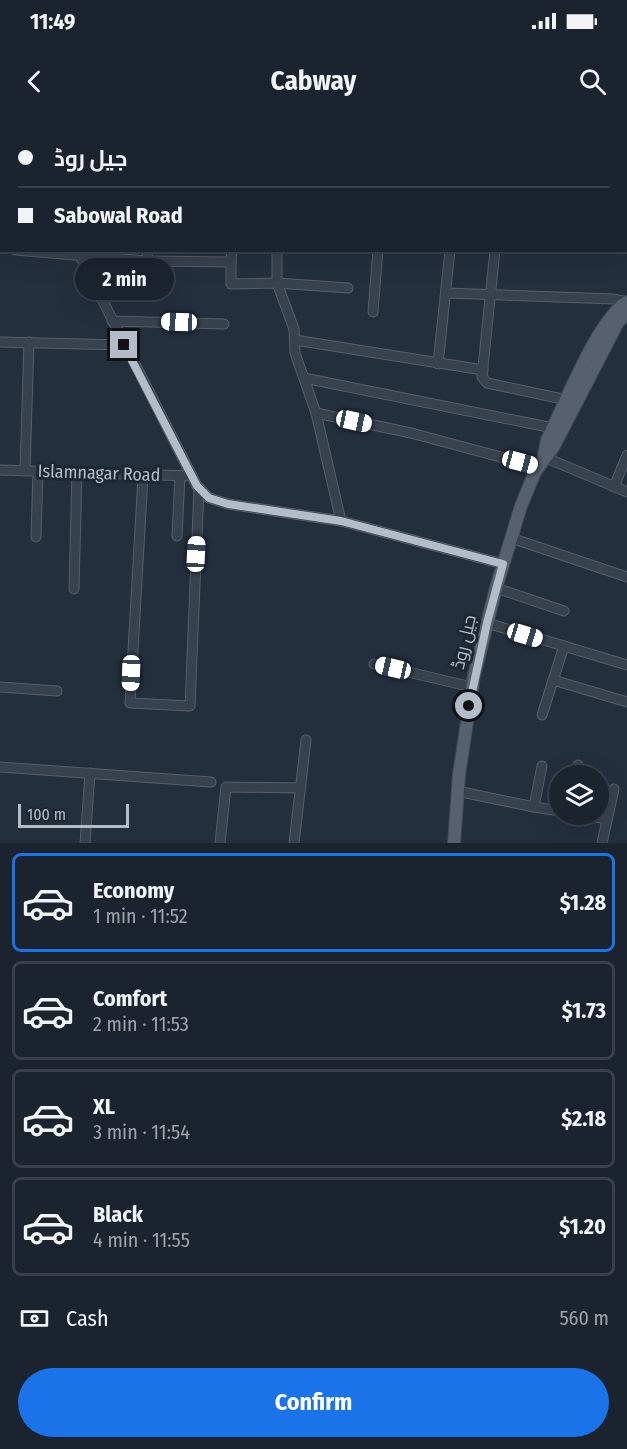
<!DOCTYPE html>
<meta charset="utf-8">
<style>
body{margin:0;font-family:"Fira Sans Condensed",Cairo,sans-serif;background:#282f3a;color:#f1f3f6;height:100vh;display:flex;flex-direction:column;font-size:22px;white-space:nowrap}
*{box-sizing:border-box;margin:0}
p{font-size:20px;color:#a0a4aa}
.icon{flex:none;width:33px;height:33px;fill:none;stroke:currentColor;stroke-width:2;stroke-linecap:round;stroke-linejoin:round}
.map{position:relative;height:723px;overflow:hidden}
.panel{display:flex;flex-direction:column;background:#1b232e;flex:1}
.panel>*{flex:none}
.banner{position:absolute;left:0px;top:0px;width:627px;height:132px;box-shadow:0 6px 24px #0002,0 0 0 2px #39404a;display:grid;align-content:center;height:132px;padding:0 18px;background:#1b232e}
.controls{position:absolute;left:549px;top:645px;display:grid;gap:12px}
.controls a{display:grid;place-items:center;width:60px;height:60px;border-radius:50%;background:#1b232e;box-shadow:0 6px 24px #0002,0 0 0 2px #39404a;font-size:30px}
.scale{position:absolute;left:18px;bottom:15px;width:111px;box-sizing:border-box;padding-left:6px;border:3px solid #b4bcc9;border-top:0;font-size:16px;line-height:21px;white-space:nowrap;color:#b4bcc9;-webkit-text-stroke:4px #1d2633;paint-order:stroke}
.end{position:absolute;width:27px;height:27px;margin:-14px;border:8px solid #b4bcc9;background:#111;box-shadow:0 0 0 3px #111}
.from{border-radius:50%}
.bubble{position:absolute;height:42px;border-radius:21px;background:#1b232e;box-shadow:0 6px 24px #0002,0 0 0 2px #39404a;font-size:20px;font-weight:700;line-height:42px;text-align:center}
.car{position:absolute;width:18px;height:36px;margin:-18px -9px;border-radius:8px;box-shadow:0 0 4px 2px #0007;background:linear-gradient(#fff 24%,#345 0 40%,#fff 0 76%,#345 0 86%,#fff 0)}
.banner b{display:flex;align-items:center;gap:21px;height:57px;font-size:22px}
.banner b+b{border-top:2px solid #39404a}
.banner i{width:15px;height:15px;background:#f1f3f6}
ul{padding:10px 0 0;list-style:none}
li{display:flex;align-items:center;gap:18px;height:99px;margin:0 12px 9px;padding:0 6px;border:3px solid #39404a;border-radius:9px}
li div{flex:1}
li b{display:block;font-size:22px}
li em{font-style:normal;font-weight:700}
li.on{border-color:#1a73e8}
li>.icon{width:54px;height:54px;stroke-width:1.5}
.pay{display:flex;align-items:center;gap:15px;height:66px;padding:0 18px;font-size:22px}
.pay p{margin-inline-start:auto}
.action{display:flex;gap:12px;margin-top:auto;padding:12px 18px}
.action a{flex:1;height:69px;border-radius:36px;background:#1a73e8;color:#fff;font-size:24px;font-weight:700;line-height:69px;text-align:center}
.status{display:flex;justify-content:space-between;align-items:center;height:42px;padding:0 30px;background:#1b232e;direction:ltr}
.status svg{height:16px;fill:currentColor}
header{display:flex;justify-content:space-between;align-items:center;height:78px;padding:0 18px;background:#1b232e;font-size:27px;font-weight:700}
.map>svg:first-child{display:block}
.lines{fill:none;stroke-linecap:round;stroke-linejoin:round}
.minor-casing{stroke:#565f6c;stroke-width:11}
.major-casing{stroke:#414a57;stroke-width:14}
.minor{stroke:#38414e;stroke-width:9}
.major{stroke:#56606e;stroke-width:12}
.route{stroke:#b4bcc9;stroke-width:8}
.labels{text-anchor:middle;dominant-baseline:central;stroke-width:6;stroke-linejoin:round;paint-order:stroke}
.street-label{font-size:18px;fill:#b4bcc9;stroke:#1d2633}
</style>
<div class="status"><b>11:49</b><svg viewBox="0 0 49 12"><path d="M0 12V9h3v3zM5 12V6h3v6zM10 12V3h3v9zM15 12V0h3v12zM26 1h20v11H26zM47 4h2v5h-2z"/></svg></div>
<header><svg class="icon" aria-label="back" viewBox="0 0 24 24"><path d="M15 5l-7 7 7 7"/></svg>Cabway<svg class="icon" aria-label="search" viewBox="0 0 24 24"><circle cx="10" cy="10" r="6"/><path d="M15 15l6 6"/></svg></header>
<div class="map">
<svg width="627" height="723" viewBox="0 0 627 723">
<rect width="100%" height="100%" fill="#242f3e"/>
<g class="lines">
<defs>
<g id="minor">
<polyline points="12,0 13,2"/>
<polyline points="214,0 240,2"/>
<polyline points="285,2 286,0"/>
<polyline points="481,2 481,0"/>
<polyline points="626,54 627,54"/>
<polyline points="626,62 627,63"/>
<polyline points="0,127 2,127"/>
<polyline points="15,130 147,141 148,130"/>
<polyline points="77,130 197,366 209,378 228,384 341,401 503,444"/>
<polyline points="277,130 277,163 294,209 295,233 316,293 341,401"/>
<polyline points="495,130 482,257 487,263 567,280"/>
<polyline points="147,141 231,142 232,130"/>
<polyline points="231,142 231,164 277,163 348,168"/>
<polyline points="446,173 614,179 627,182"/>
<polyline points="373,192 378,130"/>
<polyline points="112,201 224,204"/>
<polyline points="295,220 483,250"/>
<polyline points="0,222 124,225"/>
<polyline points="438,244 450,130"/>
<polyline points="304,258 553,308"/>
<polyline points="316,293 411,313 538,347"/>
<polyline points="544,337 627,372"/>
<polyline points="0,350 192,356"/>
<polyline points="25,351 29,222"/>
<polyline points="143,356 130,583 190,586 199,368"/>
<polyline points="614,367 627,335"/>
<polyline points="177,416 180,356"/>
<polyline points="36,417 38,351"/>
<polyline points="511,418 627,457"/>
<polyline points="496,468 564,491"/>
<polyline points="74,469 77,352"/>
<polyline points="487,503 627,545"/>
<polyline points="374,544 472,567"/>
<polyline points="553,560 627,582"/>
<polyline points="0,567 57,571"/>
<polyline points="542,595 564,526"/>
<polyline points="0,647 211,662"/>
<polyline points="575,656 578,645"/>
<polyline points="457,671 534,687 542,646"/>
<polyline points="534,687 560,691"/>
<polyline points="579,694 607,699"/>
<polyline points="85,723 90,653"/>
<polyline points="220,723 226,667 301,668"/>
<polyline points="294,723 306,620"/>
<polyline points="602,723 614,669"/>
</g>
<g id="major">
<path d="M544,336L547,320C564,287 597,200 627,182"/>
<polyline points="454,723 459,655 474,556 496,468 521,386 535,352 554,326 618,202 627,193"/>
</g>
</defs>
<!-- minor casing -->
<use href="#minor" class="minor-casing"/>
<!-- major casing -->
<use href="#major" class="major-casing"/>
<!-- minor -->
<use href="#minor" class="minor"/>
<!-- major -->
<use href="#major" class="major"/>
</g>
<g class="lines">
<!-- route -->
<polyline class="route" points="124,225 197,366 209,378 228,384 341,401 503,444 487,503 469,586"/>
</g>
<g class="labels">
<!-- street labels -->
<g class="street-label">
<text transform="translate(99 353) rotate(2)">Islamnagar Road</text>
<text transform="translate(464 522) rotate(-77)">جیل روڈ</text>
</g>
</g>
</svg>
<div class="controls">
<a><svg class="icon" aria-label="layers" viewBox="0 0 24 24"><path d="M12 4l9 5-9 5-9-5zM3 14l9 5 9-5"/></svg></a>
</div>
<div class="scale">100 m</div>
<i class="end from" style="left:469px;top:586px"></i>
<i class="end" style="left:124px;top:225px"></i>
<div class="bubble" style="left:75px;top:138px;width:99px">2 min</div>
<i class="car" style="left:179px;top:202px;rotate:272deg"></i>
<i class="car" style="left:354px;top:301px;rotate:102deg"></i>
<i class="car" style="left:520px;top:342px;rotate:105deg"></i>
<i class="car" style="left:196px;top:434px;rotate:3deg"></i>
<i class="car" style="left:525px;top:515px;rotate:107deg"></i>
<i class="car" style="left:393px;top:548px;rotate:283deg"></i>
<i class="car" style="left:131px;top:553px;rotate:182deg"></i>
<div class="banner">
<b><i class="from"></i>جیل روڈ</b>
<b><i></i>Sabowal Road</b>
</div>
</div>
<section class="panel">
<ul>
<li class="on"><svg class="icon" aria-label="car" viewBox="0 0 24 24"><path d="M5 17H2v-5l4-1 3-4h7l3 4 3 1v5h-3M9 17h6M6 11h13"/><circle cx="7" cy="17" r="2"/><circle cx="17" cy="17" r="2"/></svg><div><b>Economy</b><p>1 min · 11:52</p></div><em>$1.28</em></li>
<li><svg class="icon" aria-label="car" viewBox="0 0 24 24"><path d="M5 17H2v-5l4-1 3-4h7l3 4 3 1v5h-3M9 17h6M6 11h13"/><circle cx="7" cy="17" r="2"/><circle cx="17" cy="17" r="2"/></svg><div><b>Comfort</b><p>2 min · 11:53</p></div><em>$1.73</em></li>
<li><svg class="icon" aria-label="car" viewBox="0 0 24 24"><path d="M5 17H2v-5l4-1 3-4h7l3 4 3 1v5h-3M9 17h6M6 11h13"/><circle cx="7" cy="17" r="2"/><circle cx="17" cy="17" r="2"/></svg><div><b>XL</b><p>3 min · 11:54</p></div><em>$2.18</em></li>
<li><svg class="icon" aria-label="car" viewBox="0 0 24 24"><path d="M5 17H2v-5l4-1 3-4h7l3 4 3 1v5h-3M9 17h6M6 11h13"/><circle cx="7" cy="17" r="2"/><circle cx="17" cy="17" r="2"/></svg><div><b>Black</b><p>4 min · 11:55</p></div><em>$1.20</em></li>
</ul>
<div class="pay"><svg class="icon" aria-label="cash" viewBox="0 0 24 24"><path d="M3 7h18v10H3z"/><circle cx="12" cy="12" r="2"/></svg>Cash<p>560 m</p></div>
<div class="action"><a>Confirm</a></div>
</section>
